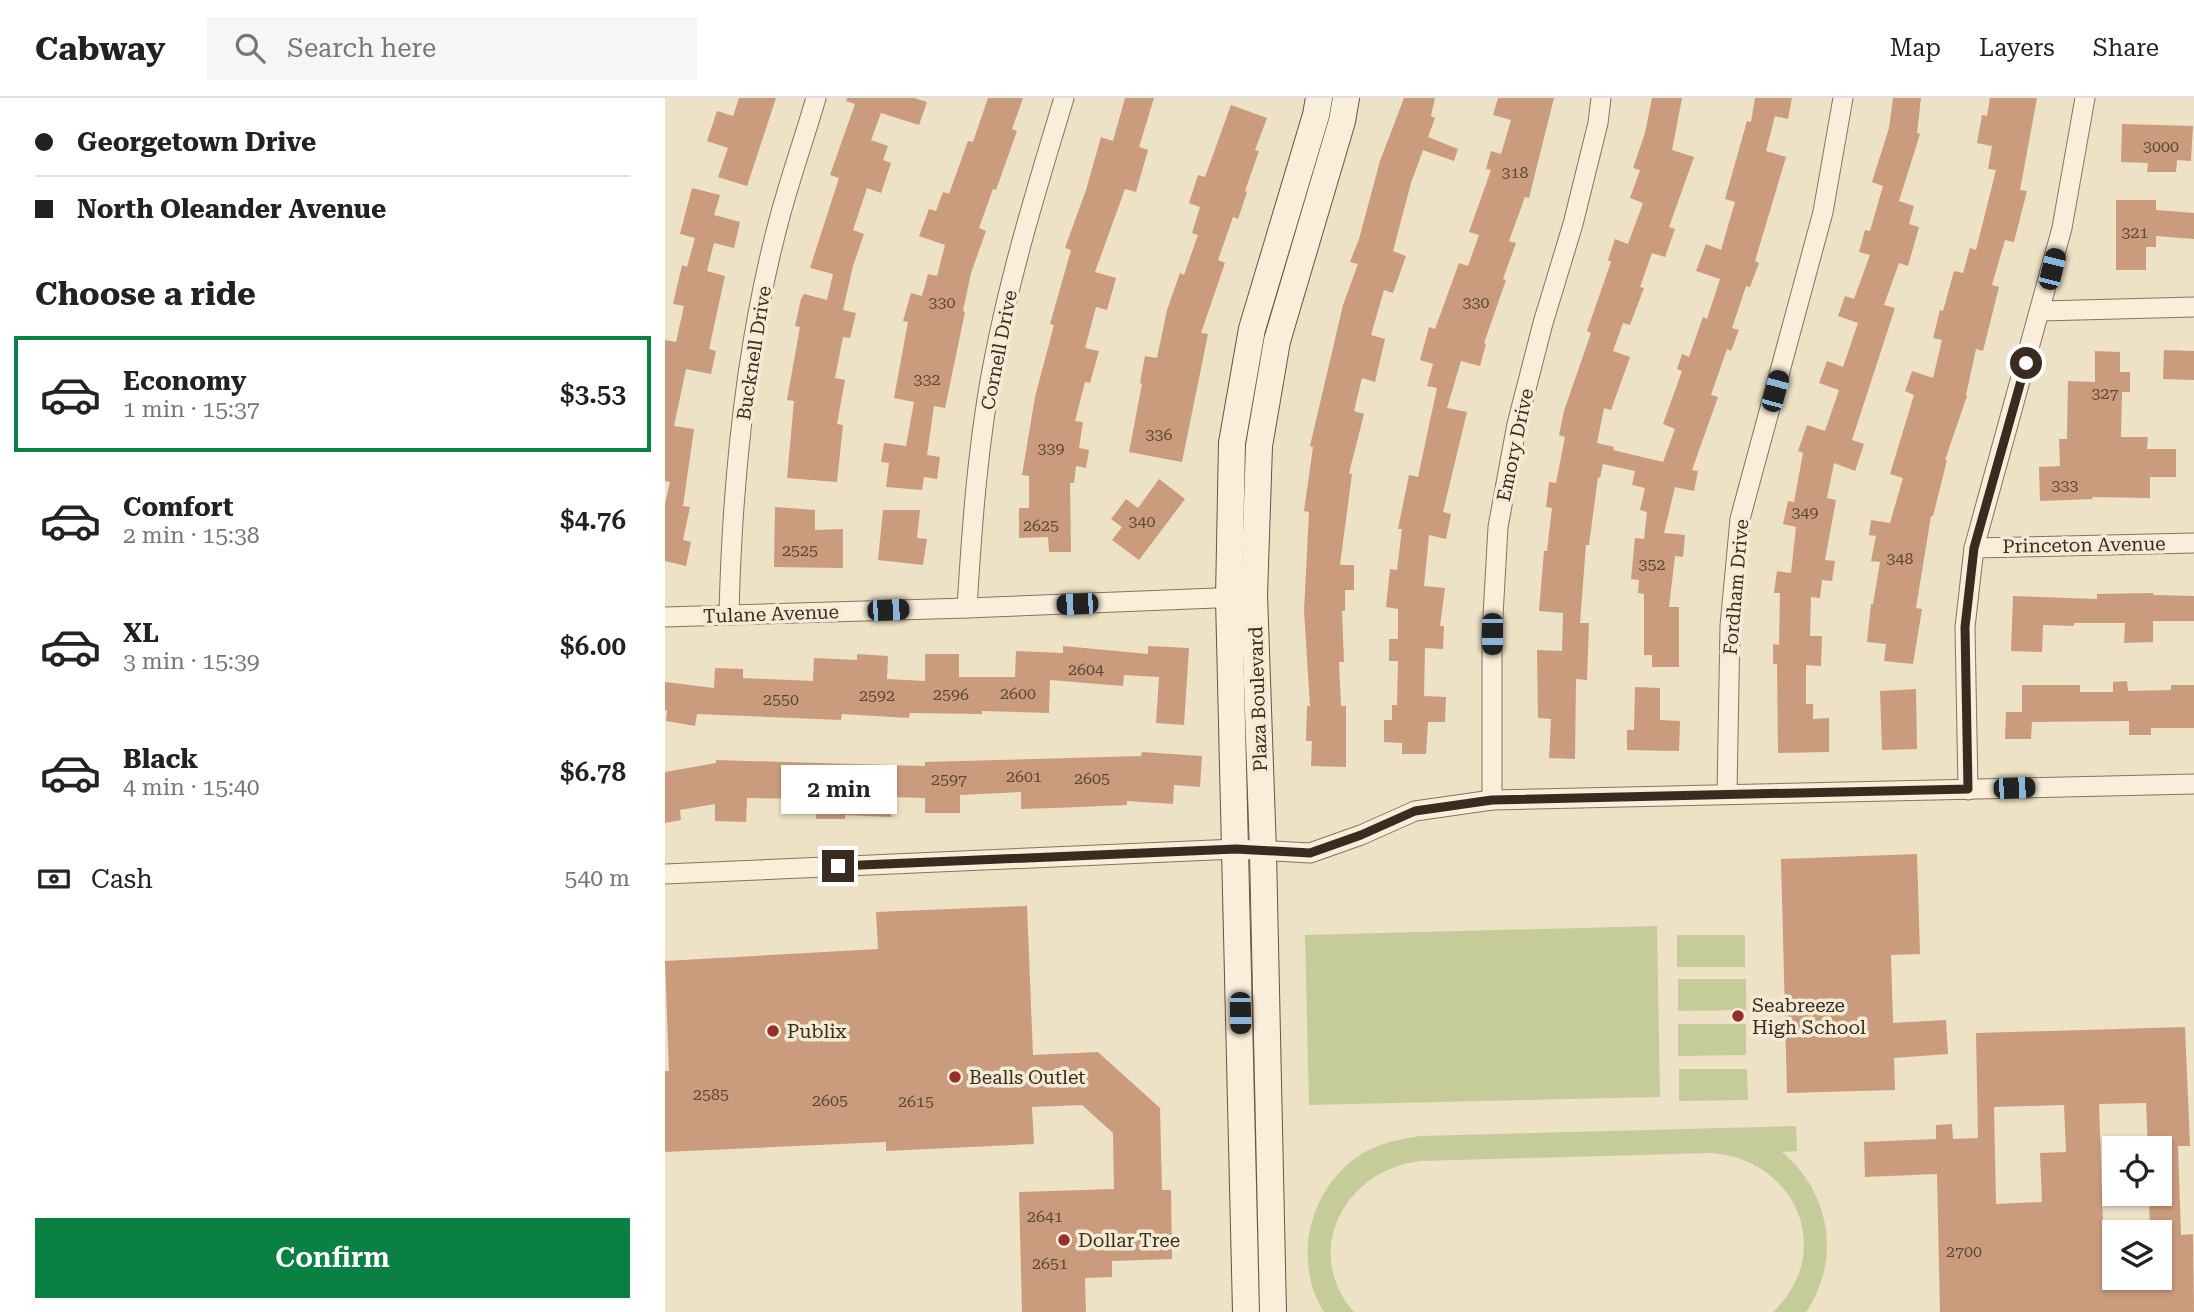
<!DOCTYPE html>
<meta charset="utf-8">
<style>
body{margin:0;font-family:"Roboto Serif",serif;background:#f6f6f6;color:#222;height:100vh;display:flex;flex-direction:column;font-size:26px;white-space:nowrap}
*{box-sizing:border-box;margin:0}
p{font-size:23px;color:#767676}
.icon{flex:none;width:38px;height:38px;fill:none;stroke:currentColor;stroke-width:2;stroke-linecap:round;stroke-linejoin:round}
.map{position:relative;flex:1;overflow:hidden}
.details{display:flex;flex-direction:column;background:#fff;width:665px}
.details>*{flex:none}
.banner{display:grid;align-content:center;height:154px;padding:0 35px;background:#fff}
.buttons{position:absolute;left:1437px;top:1038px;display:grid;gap:14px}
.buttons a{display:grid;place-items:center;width:70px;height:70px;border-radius:0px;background:#fff;box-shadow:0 2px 5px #0004;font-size:35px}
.end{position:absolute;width:32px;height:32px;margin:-16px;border:9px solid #392b1f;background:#fff;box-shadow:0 0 0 4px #fff}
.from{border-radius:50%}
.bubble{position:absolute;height:49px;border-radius:0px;background:#fff;box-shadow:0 2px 5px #0004;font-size:23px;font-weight:600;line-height:49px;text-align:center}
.car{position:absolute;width:21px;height:42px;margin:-21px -10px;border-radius:9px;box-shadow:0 0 5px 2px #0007;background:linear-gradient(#222 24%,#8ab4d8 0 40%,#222 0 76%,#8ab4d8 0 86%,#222 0)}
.banner b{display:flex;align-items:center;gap:24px;height:66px;font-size:26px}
.banner b+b{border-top:2px solid #e0e0e0}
.banner i{width:18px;height:18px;background:#222}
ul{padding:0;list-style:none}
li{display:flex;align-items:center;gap:21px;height:116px;margin:0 14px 10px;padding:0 21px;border:4px solid transparent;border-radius:0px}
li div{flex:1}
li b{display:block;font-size:26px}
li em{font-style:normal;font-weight:600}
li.on{border-color:#0b8043}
li>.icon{width:63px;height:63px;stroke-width:1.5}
h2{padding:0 35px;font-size:32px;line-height:84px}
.pay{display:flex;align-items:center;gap:18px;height:77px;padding:0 35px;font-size:26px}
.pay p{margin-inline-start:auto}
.action{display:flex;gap:14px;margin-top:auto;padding:14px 35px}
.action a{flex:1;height:80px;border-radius:0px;background:#0b8043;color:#fff;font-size:28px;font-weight:600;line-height:80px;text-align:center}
header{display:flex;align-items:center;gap:42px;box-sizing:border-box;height:98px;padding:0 35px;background:#fff;border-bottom:2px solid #e0e0e0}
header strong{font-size:33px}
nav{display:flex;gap:38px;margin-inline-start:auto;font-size:24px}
.search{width:490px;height:63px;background:#f6f6f6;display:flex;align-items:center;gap:18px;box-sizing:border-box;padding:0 24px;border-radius:0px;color:#767676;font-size:26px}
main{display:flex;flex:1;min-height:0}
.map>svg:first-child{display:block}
.green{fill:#c6cb9a}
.building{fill:#ca9c7d;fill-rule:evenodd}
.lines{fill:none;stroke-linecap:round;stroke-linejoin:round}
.street-casing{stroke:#88735c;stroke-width:21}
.secondary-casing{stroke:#6a543f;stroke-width:28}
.street{stroke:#f8eed9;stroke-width:19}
.secondary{stroke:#f8eed9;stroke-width:26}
.route{stroke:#392b1f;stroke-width:9}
.poi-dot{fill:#962d2f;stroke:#f5ebd5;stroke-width:2.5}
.labels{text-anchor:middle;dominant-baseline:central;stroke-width:7;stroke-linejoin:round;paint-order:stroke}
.number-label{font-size:16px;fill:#5d4736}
.street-label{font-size:19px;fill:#392b1f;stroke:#f5ebd5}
.poi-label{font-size:19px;fill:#392b1f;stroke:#f5ebd5;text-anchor:start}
</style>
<header>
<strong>Cabway</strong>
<div class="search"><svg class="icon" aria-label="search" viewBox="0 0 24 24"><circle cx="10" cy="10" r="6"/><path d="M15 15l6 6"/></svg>Search here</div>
<nav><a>Map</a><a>Layers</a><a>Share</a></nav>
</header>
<main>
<section class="details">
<div class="banner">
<b><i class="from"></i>Georgetown Drive</b>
<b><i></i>North Oleander Avenue</b>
</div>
<h2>Choose a ride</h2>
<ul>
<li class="on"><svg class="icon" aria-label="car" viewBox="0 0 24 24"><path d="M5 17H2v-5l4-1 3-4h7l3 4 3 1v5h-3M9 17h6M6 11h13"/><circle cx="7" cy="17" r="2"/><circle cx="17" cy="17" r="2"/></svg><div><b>Economy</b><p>1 min · 15:37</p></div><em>$3.53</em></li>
<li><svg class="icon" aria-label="car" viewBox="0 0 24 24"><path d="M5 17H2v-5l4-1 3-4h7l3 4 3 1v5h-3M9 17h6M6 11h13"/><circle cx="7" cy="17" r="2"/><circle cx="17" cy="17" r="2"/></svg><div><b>Comfort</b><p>2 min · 15:38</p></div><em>$4.76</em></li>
<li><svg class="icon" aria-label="car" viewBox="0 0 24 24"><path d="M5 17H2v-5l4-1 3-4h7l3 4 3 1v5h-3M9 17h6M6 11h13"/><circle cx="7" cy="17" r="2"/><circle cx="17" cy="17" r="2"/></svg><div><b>XL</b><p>3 min · 15:39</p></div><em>$6.00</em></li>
<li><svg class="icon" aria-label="car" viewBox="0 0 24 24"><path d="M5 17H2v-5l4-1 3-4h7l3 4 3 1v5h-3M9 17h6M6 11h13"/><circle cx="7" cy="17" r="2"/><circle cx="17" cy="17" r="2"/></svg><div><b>Black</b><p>4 min · 15:40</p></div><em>$6.78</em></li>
</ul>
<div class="pay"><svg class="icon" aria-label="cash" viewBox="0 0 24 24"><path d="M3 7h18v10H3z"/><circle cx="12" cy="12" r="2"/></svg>Cash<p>540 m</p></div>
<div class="action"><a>Confirm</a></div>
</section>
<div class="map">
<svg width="1529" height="1214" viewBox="0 0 1529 1214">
<rect width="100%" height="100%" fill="#ede1c6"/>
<!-- green -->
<g class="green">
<polygon points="992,828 995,999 644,1007 640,837"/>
<rect x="1012" y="837" width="68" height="32"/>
<polygon points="1013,881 1081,881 1081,912 1013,913"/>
<polygon points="1013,926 1081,926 1081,957 1013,958"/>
<polygon points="1014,971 1082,971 1083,1002 1014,1003"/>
<path d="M1131,1028L1132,1053L1117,1054C1165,1094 1177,1161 1141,1214H1108C1172,1153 1130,1060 1045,1055L756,1063C680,1071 636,1154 689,1214H659C625,1160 646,1083 702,1053C719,1044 737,1041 755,1038Z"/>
</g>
<!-- building -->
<g class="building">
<polygon points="74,0 111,0 82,88 53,79 63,50 42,43 52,13 68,18"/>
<polygon points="182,0 249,0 262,4 254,27 216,15 206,42 223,48 218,62 226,65 216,95 202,90 188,132 199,136 188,168 178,212 191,215 185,240 178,239 170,280 180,282 172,326 178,327 172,384 122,380 129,303 122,302 135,229 130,228 136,201 139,196 162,202 168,176 145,170 174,80 165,77 190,6 181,3"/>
<polygon points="323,0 358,0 347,31 352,33 331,92 328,91 314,130 321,133 306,175 298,213 300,214 280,310 269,308 262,357 275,359 272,381 259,379 257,392 221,389 224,365 216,364 219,345 241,348 249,304 229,300 243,224 238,223 246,195 257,198 263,176 272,178 280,147 254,138 264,111 271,113 278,94 284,96 303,43 308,44"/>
<polygon points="460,0 489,0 474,49 483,52 471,94 460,91 430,174 451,180 442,212 431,209 420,250 434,253 425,285 420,284 410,323 418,324 414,350 424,352 421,370 411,368 409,385 405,385 406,454 384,454 383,439 354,440 354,410 364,410 364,378 357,377 370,299 389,227 385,226 406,152 400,150 421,92 436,39 448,43"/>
<polygon points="739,0 770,0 766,18 770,20 763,39 793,51 789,63 758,52 746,85 728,153 741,158 728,195 719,192 706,237 720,241 710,284 697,280 689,313 699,316 684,375 687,376 675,467 689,467 689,492 680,492 680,513 677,513 679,564 674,564 676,608 681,608 681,669 646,668 647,643 641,643 642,608 645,608 639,512 644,414 639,413 648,349 645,348 678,207 693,166 685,164 694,141 715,63"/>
<polygon points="833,0 889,0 864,100 860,99 844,143 851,145 838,181 841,182 819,245 821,246 815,268 796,263 782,310 802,314 778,414 786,416 781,441 764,437 759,488 780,490 775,528 779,528 778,551 760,550 759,598 781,599 780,624 763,624 761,656 737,656 737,645 719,644 719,622 727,622 727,607 732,607 733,563 724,563 724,541 733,541 733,511 721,509 725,471 732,472 737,431 733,431 744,377 753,379 772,290 762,288 768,266 755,262 764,229 770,231 794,165 803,168 814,137 804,134 826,72 821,71 826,53 836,56 846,22 828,17"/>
<polygon points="987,0 1017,0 1007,52 1029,59 1004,129 1010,131 1000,159 987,155 975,189 979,190 965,227 958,225 948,253 965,259 946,312 939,310 932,345 949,349 948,352 998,364 1010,331 998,326 1017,273 1012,271 1017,256 1024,259 1038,219 1042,221 1055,181 1031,173 1041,146 1056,152 1070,104 1060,101 1082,23 1086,24 1090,0 1127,0 1123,21 1110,18 1101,53 1121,59 1090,163 1094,165 1085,189 1081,188 1067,230 1074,232 1066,253 1062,251 1046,297 1053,299 1027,372 1033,373 1029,393 1010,389 999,435 1020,437 1018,459 1010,458 1004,509 1014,509 1014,569 987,569 987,557 979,557 979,496 973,495 974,482 966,481 970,440 979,441 982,414 975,412 980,390 967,387 970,373 938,366 935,380 933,379 924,447 921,447 915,525 924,525 922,582 911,581 910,661 884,660 886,621 873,620 872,552 897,553 898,515 874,513 879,453 882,453 887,410 881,409 884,384 891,385 900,339 894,337 899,313 926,235 922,233 946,164 943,162 950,141 963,146 978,105 965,100 975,72 968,70 980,35"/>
<polygon points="1228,0 1256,0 1252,35 1255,36 1234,103 1249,108 1244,126 1254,129 1243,168 1234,165 1219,207 1230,210 1187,342 1199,346 1190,373 1169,365 1162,400 1171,402 1160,462 1170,463 1167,483 1157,482 1155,500 1146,499 1145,538 1157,538 1156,568 1141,567 1141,606 1148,606 1148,621 1164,620 1164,654 1113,655 1112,566 1108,566 1108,546 1114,547 1115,495 1109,495 1112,473 1126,475 1131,429 1118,426 1123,403 1129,404 1138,355 1133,353 1142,327 1160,333 1174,292 1154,285 1162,263 1178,269 1193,225 1173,218 1180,198 1189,201 1205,157 1194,154 1200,132 1205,133 1218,88 1207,84 1224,30"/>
<polygon points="1325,0 1372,0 1355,92 1362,93 1349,144 1340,142 1327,187 1334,189 1318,253 1311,251 1301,297 1302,298 1280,362 1282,362 1268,418 1266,418 1251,510 1257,511 1248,566 1219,563 1221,546 1202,544 1206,506 1208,506 1215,464 1206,463 1211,438 1204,437 1206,422 1225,425 1238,380 1225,376 1249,297 1240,293 1247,273 1268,280 1277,242 1268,240 1275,212 1278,213 1289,173 1298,175 1305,150 1311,152 1331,72 1323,71 1327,48 1312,45 1317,17 1322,18"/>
<polygon points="566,7 602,20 590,52 594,53 580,93 582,94 573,121 568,119 553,162 560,165 536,235 543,236 517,364 464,354 477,286 475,285 480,258 492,260 502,212 515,175 519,177 533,137 527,135 535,109 524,105 533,77 540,79"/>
<polygon points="1457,26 1528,28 1526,63 1512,62 1511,74 1482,74 1483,65 1456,64"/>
<polygon points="27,90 55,97 49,117 75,124 69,150 49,145 42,173 60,178 44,251 51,253 46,276 21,271 9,328 29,331 18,408 25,409 18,442 26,444 21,468 0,463 0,405 5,384 0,383 0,242 11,244 19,208 8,206 17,167 22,169 30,140 15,136"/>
<polygon points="1451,102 1491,102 1491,112 1529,115 1529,141 1491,138 1491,149 1481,149 1481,172 1451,172"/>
<polygon points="1499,252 1529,253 1529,282 1498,281"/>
<polygon points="1430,253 1455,254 1455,274 1465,274 1465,294 1457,294 1456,339 1483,339 1482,351 1511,351 1511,379 1485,379 1485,400 1427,399 1428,401 1375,403 1374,369 1395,368 1394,341 1402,341 1403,283 1430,284"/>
<polygon points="494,381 520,401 474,462 447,442 457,429 446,421 461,401 473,410"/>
<polygon points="110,409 150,412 150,432 178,431 178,470 109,469"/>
<polygon points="218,412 255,412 252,440 262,441 258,467 213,462"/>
<polygon points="1488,495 1488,497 1529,498 1529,523 1488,523 1488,544 1459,545 1460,525 1409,525 1409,528 1378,527 1377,554 1346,553 1348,498 1432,501 1432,496"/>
<polygon points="398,548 483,556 483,548 524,550 519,627 491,625 494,579 459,577 458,588 385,582 384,615 317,613 317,616 245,615 244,620 177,616 176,622 32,616 30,628 1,623 2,613 0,612 0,584 49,590 50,570 78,571 78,580 148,583 149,560 192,562 192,556 223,558 222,581 260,583 260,556 294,556 294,579 350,579 351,553 398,555"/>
<polygon points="1462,583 1463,593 1506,592 1506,587 1529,587 1529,630 1486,630 1486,637 1464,637 1464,623 1367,624 1366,641 1340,641 1341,614 1357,614 1357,587 1415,587 1415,594 1448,594 1448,584"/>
<polygon points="970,589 995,590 995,622 1015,623 1014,653 962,652 962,632 969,632"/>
<polygon points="1251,591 1252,651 1217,652 1215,593"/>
<polygon points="477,654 537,658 535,689 509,687 508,706 462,703 462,707 390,710 356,711 356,694 295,697 295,715 260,715 260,700 226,699 226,719 180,717 180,721 151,721 151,701 82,700 81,724 50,723 50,706 15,712 16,722 0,725 0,674 51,665 51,662 260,668 260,664 476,658"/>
<polygon points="1252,756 1255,856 1226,857 1228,925 1281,922 1283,956 1229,960 1230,992 1122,995 1116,761"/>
<polygon points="362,808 368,957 433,954 495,1010 497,1092 506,1092 507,1161 447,1163 447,1179 420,1180 421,1214 357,1214 354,1094 449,1091 448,1035 417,1007 367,1009 369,1046 221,1053 221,1044 0,1054 0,973 4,973 0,863 213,851 211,814"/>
<path d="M1520,929L1525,1048H1513L1516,1137L1528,1136L1529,1214H1275L1272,1076L1200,1079L1199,1044L1271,1041V1027L1287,1026L1288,1041L1313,1040L1311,935ZM1481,1005L1483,1050H1494V1096H1484L1485,1134H1494V1180H1449V1156H1439L1434,1006ZM1399,1007L1401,1054L1375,1055L1377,1104L1331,1106L1329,1009Z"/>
</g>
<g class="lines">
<defs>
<g id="street">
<polyline points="1376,213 1529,209"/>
<polyline points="1309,450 1529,445"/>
<path d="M302,510C307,427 313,343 329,262C346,173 373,86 399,0"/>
<path d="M64,517C67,385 80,250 114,122C125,81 139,41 151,0"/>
<polyline points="0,519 302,510 576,499"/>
<polyline points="1303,692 1300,529 1309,450 1397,130 1420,0"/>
<polyline points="1062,696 1065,528 1075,421 1158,114 1178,0"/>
<polyline points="827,702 827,536 833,429 852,326 878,225 908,126 933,25 936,0"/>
<polyline points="0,776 571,751 645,755 696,737 750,713 827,702 1529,686"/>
</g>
<g id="secondary">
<polyline points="581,1214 564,500 567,345 587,231 651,17 654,0"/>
<polyline points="608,1214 598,754 589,497 594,348 612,243 677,23 681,0"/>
</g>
</defs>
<!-- street casing -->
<use href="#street" class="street-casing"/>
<!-- secondary casing -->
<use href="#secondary" class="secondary-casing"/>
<!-- street -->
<use href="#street" class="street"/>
<!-- secondary -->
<use href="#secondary" class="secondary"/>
</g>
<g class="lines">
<!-- route -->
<polyline class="route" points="173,768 571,751 645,755 696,737 750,713 827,702 1303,691 1300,529 1309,450 1361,265"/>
</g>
<!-- markers -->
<g class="poi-dot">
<circle cx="1073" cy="918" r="7"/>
<circle cx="108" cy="933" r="7"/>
<circle cx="290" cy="979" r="7"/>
<circle cx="399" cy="1142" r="7"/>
</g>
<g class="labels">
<!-- number labels -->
<g class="number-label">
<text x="1496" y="48">3000</text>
<text x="850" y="74">318</text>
<text x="1470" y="134">321</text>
<text x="277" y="204">330</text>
<text x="811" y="204">330</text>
<text x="262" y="281">332</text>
<text x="1440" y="295">327</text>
<text x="494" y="336">336</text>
<text x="386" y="350">339</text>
<text x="1400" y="387">333</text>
<text x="1140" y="414">349</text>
<text x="477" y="423">340</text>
<text x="376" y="427">2625</text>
<text x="135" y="452">2525</text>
<text x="1235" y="460">348</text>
<text x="987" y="466">352</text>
<text x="421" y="571">2604</text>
<text x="353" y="595">2600</text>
<text x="286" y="596">2596</text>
<text x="212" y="597">2592</text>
<text x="116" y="601">2550</text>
<text x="359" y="678">2601</text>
<text x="427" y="680">2605</text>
<text x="284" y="681">2597</text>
<text x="46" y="996">2585</text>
<text x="165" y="1002">2605</text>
<text x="251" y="1003">2615</text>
<text x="380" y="1118">2641</text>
<text x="1299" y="1153">2700</text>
<text x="385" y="1165">2651</text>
</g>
<!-- street labels -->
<g class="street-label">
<text transform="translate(334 252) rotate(-79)">Cornell Drive</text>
<text transform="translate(89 255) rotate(-81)">Bucknell Drive</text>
<text transform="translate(850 347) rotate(-78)">Emory Drive</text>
<text transform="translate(1419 447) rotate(-1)">Princeton Avenue</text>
<text transform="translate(1071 489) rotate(-85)">Fordham Drive</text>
<text transform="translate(106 516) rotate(-2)">Tulane Avenue</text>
<text transform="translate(593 601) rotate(-92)">Plaza Boulevard</text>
</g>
<!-- poi labels -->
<g class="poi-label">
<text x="1087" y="907">Seabreeze<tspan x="1087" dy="22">High School</tspan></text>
<text x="122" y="933">Publix</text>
<text x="304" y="979">Bealls Outlet</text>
<text x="413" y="1142">Dollar Tree</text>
</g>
</g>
</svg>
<div class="buttons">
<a><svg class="icon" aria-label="locate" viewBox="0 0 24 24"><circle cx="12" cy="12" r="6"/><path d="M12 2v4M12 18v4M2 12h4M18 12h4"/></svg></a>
<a><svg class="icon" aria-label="layers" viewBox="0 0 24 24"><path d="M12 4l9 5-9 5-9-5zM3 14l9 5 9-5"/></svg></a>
</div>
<i class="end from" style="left:1361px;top:265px"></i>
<i class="end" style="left:173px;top:768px"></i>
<div class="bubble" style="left:116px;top:667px;width:116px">2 min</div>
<i class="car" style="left:1387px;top:171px;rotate:14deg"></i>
<i class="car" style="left:1110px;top:293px;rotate:15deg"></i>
<i class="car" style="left:412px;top:506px;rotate:268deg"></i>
<i class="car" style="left:223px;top:512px;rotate:88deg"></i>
<i class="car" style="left:827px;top:536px;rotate:180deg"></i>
<i class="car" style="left:1349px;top:690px;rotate:88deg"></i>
<i class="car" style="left:575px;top:915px;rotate:179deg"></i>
</div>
</main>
